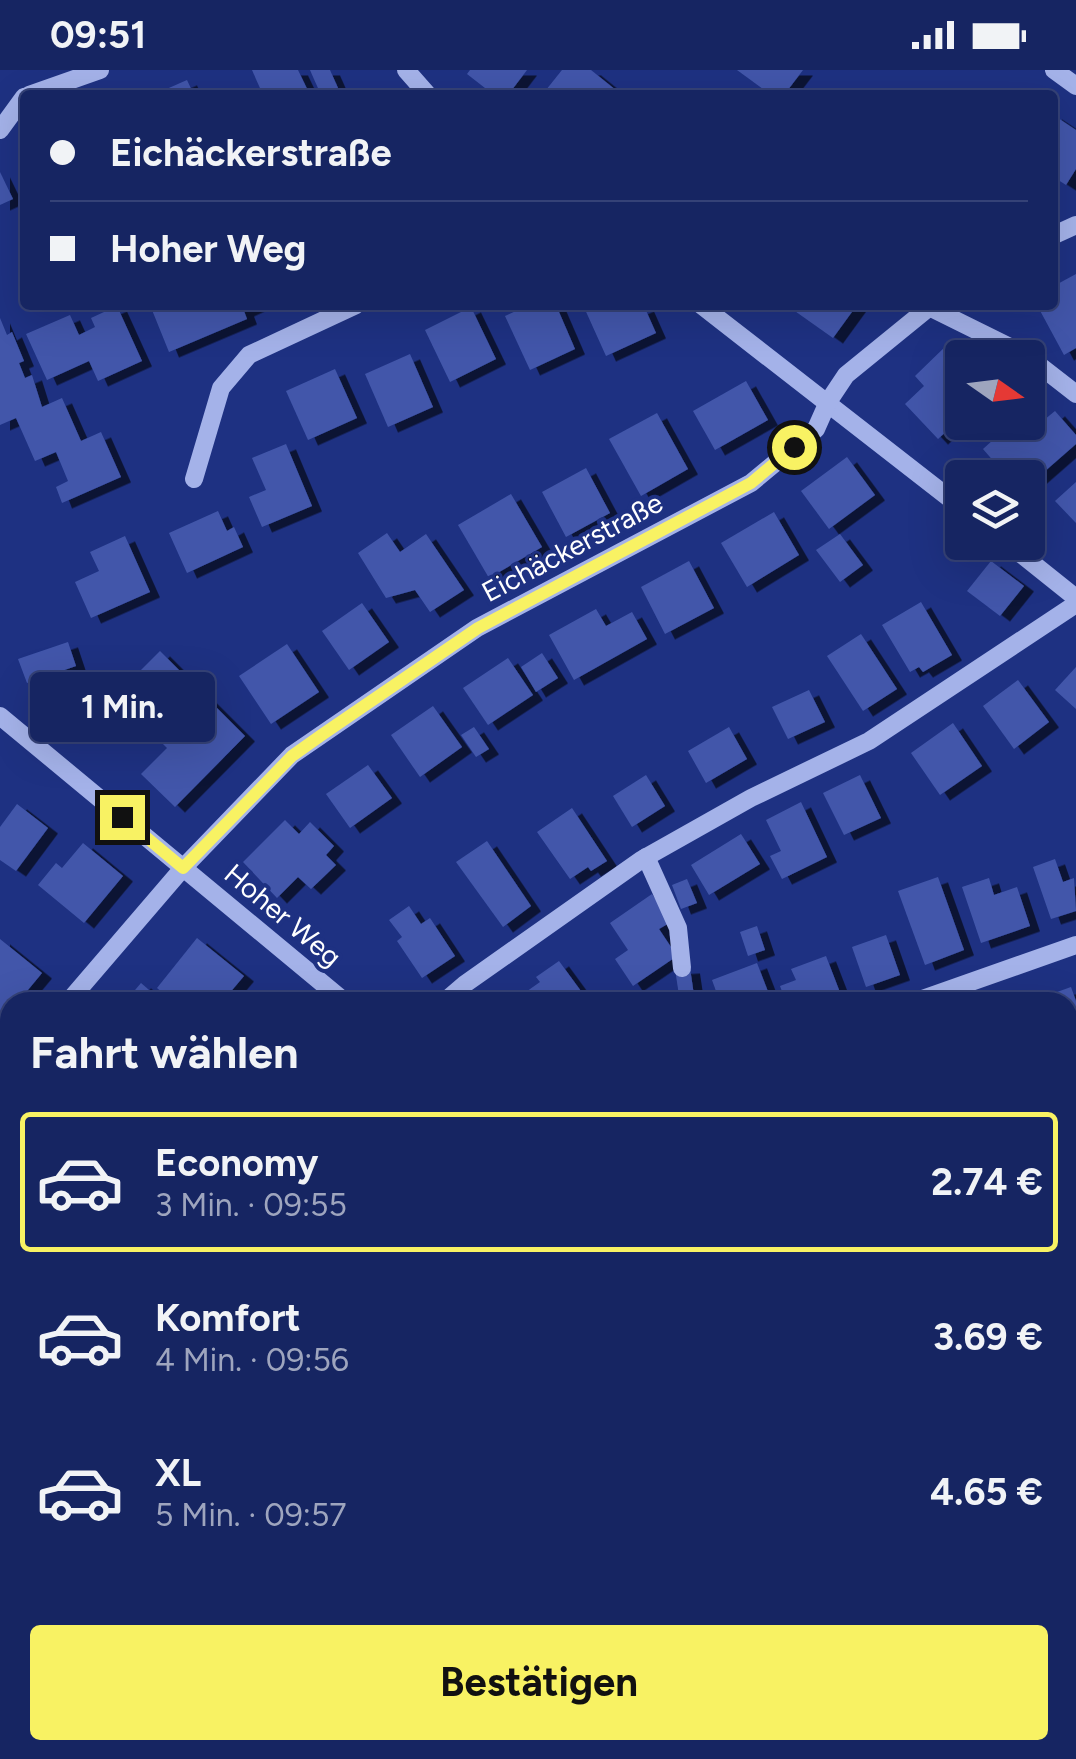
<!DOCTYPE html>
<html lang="de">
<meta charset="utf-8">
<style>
body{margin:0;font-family:Figtree,sans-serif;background:#1f2d68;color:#f1f3f6;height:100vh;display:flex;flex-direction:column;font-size:38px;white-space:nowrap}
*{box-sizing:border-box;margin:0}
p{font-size:32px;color:#9ea5be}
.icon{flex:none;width:55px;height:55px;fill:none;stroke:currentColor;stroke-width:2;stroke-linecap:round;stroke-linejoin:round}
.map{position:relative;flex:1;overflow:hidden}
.side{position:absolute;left:0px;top:922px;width:1078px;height:768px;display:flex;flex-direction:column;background:#162562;border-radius:30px 30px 0 0;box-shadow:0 10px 40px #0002,0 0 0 2px #354277}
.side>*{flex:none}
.hud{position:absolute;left:20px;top:20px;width:1038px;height:220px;border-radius:10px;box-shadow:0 10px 40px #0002,0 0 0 2px #354277;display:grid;align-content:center;height:220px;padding:0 30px;background:#162562}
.needle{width:65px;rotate:104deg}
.controls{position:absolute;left:945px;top:270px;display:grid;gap:20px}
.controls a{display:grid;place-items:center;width:100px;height:100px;border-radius:10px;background:#162562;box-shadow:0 10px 40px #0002,0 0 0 2px #354277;font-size:50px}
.end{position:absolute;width:45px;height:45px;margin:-22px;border:12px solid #f8f263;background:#111;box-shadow:0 0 0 5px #111}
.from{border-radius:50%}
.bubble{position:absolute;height:70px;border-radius:10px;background:#162562;box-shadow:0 10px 40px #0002,0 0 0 2px #354277;font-size:32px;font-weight:700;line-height:70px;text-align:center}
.hud b{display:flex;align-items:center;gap:35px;height:95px;font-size:38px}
.hud b+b{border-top:2px solid #354277}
.hud i{width:25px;height:25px;background:#f1f3f6}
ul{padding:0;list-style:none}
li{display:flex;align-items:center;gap:30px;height:140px;margin:0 20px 15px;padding:0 10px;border:5px solid transparent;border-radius:10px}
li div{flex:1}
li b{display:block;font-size:38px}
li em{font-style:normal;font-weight:700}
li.on{border-color:#f8f263}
li>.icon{width:90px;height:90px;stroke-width:1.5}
h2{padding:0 30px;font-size:45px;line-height:120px}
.primary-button{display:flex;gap:20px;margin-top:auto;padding:20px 30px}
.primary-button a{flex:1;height:115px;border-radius:10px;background:#f8f263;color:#111;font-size:40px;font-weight:700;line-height:115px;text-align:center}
.status{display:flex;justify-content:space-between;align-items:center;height:70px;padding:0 50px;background:#162562;direction:ltr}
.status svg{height:28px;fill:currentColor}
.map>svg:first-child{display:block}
.green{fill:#3148a1}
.water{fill:#2d3b78;stroke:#97a9eb;stroke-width:2.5}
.building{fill:#4257aa;filter:url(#shadow)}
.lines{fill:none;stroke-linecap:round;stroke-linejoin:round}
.minor{stroke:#a4b2e9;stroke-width:18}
.route{stroke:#f8f263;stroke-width:12}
.labels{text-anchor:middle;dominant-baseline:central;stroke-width:8;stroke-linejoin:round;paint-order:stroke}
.street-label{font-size:28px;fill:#fff;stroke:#1e3182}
</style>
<div class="status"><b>09:51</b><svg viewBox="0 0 49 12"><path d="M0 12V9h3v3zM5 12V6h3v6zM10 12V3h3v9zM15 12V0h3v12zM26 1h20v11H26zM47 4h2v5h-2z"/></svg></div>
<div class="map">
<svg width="1076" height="1689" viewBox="0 0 1076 1689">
<defs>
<filter id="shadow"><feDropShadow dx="10" dy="5.5" stdDeviation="0" flood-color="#0009"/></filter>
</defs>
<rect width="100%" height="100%" fill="#1e3182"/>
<!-- green -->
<polygon class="green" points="72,1680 107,1680 118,1689 65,1689"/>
<!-- water -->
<polygon class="water" points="242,1680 376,1680 390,1689 256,1689"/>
<!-- building -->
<g class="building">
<polygon points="252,0 298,0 310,25 263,25"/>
<polygon points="310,0 330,0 338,18 321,25"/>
<polygon points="470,0 527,0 508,25 494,25 467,4"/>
<polygon points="562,0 591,0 622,25 542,25"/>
<polygon points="737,0 803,0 784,25 771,25"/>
<polygon points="187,10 194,25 153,25"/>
<polygon points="1052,44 1076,60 1076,99 1066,115 1052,106"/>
<polygon points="0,102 13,129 0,135"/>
<polygon points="1076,204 1076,278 1064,285 1037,235 1052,235 1052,217"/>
<polygon points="150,235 257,235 244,241 247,249 169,282"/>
<polygon points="529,235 556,235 575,279 530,300 505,246"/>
<polygon points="583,235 630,235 633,241 644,236 656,263 606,286"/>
<polygon points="795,235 857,235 833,268 792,239"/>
<polygon points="117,236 142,291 98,311 89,291 47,310 26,264 70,245 79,265 95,257 91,248"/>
<polygon points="471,237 496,289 450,312 425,260"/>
<polygon points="0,248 7,265 12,262 24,291 19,293 25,308 32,305 42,337 62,328 81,371 101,362 121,407 62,433 56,417 68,411 56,382 35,391 16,348 0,355"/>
<polygon points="949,273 962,287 962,347 938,369 905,334 924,316 915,306"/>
<polygon points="410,284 433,337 388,357 365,304"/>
<polygon points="335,299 357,348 308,370 286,321"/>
<polygon points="746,311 768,350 715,380 693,341"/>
<polygon points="1055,341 1076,365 1076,374 1028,416 1028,408 1008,408 983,379 1013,352 1027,352 1033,359"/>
<polygon points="657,343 688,399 641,426 609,369"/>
<polygon points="286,374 312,436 262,457 249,427 266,420 252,388"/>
<polygon points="847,387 875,425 829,459 801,421"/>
<polygon points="586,398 610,443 566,467 542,422"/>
<polygon points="1076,412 1076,453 1055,431"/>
<polygon points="511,424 542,477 489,508 458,455"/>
<polygon points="218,441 227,461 234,457 243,477 187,503 169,463"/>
<polygon points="774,442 799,485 747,517 721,473"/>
<polygon points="387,463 400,482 426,464 464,520 430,542 415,520 386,528 358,483"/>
<polygon points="840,464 863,495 840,512 816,480"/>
<polygon points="125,466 150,522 91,548 75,512 99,501 90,482"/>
<polygon points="689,491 714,538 665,564 641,517"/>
<polygon points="991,491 1024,516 1000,546 967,521"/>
<polygon points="921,532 952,585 923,602 919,597 910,602 882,555"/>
<polygon points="362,533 389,572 349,600 322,561"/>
<polygon points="596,539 606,556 632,542 647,569 574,610 549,565"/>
<polygon points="861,564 897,619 863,641 827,586"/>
<polygon points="68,572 76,596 27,613 18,589"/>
<polygon points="287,574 319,622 271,654 239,606"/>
<polygon points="160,581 245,666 175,737 141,704 167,678 115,626"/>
<polygon points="542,583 558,608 536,622 521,597"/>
<polygon points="508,588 533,625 488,655 463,618"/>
<polygon points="1076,597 1076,639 1055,620"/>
<polygon points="1018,610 1049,652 1014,679 983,636"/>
<polygon points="809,620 825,652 788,669 772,637"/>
<polygon points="433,636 462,677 420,707 391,665"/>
<polygon points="953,653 982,696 940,725 911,683"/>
<polygon points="474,657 489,679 476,687 461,665"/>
<polygon points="729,657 747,689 706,713 688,681"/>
<polygon points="368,695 392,728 350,758 326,724"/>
<polygon points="646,705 665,736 632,757 613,726"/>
<polygon points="860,705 881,748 844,765 823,723"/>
<polygon points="801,732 827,787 782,809 770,786 781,781 766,750"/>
<polygon points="17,734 48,758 16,801 0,790 0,757"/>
<polygon points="572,738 607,791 591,801 588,797 570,809 537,762"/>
<polygon points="285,750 299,764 310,752 334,776 326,785 336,795 311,819 298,807 277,828 243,792"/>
<polygon points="741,764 760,794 709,825 691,795"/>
<polygon points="487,771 531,836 503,857 456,792"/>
<polygon points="83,773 123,806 84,853 38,815 56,793 62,798"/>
<polygon points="1055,789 1063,812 1074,808 1076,841 1051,849 1033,797"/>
<polygon points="938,807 964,880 925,895 898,821"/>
<polygon points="989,808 994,825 1017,817 1030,856 981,873 962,817"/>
<polygon points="687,809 697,833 681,839 672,815"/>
<polygon points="652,824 671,852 659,859 677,886 633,916 615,889 628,880 610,853"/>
<polygon points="409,836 421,854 430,848 455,886 422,908 397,871 402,867 389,850"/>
<polygon points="757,856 765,880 748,886 740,862"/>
<polygon points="886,865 900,905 866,917 852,877"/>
<polygon points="197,868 244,906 222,932 174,932 157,918"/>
<polygon points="0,869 42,903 18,932 10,932 10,943 5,949 0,944"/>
<polygon points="826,886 841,925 820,932 786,932 780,916 796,910 791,899"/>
<polygon points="559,891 589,932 518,932 516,929 540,912 536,907"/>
<polygon points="757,893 772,932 720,932 712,910"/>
<polygon points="690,898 695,932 680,932 675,899"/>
<polygon points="141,913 163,932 138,932 130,926"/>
<polygon points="1071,917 1076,931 1076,959 1068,962 1068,932 1029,932"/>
<polygon points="10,1093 10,1155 0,1146 0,1105"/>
<polygon points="1076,1347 1076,1402 1068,1385 1068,1351"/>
<polygon points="0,1367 10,1375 10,1395 0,1408"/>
<polygon points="0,1561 10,1569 10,1635 0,1626"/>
<polygon points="107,1680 158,1680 151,1689 118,1689"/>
</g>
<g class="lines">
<!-- minor -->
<g class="minor">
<polyline points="406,0 428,25"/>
<polyline points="1054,0 1076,16"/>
<polyline points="29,25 100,0"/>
<polyline points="0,60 24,27"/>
<polyline points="1052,166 1076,155"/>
<polyline points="701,235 962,438"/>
<polyline points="929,237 1026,285 1076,324"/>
<polyline points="194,409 221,318 249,285 356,235"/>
<polyline points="1006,472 1076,528"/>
<polyline points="0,646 345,932"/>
<polyline points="646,787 678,858 682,898"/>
<polyline points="68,932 183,798 292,685 477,558 751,413 816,359 828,332 846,305 932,235"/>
<polyline points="444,932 465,914 641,790 751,728 869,671 1076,534"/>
<polyline points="914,932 1076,875"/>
<polyline points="0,982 10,990"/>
<polyline points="0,1014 10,1001"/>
<polyline points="0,1459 10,1447"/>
<polyline points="1068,1534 1076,1541"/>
<polyline points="0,1678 12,1689"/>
</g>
</g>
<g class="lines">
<!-- route -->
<polyline class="route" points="122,747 183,798 292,686 323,664 478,558 751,413 794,377"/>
</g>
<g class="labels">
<!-- street labels -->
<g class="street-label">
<text transform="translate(572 477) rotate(-28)">Eichäckerstraße</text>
<text transform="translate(283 845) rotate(40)">Hoher Weg</text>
</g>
</g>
</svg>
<div class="controls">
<a><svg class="needle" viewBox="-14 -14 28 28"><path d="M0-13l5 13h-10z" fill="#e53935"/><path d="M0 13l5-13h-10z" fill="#9ea5be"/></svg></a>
<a><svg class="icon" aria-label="layers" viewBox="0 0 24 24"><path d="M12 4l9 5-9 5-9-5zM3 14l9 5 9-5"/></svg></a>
</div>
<i class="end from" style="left:794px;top:377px"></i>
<i class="end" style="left:122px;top:747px"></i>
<div class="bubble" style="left:30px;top:602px;width:185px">1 Min.</div>
<div class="hud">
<b><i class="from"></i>Eichäckerstraße</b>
<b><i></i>Hoher Weg</b>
</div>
<section class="side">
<h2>Fahrt wählen</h2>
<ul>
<li class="on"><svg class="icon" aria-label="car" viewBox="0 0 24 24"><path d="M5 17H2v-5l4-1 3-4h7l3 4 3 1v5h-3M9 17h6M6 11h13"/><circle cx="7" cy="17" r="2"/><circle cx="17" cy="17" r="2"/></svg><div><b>Economy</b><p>3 Min. · 09:55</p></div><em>2.74 €</em></li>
<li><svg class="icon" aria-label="car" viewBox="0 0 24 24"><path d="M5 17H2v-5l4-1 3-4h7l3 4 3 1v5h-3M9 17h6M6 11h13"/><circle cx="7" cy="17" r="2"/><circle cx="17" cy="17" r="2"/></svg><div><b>Komfort</b><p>4 Min. · 09:56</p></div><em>3.69 €</em></li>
<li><svg class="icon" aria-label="car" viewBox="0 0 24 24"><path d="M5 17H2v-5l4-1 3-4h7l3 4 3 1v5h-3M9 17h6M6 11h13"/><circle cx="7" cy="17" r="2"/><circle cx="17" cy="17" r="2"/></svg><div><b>XL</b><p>5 Min. · 09:57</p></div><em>4.65 €</em></li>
</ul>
<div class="primary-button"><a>Bestätigen</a></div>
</section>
</div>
